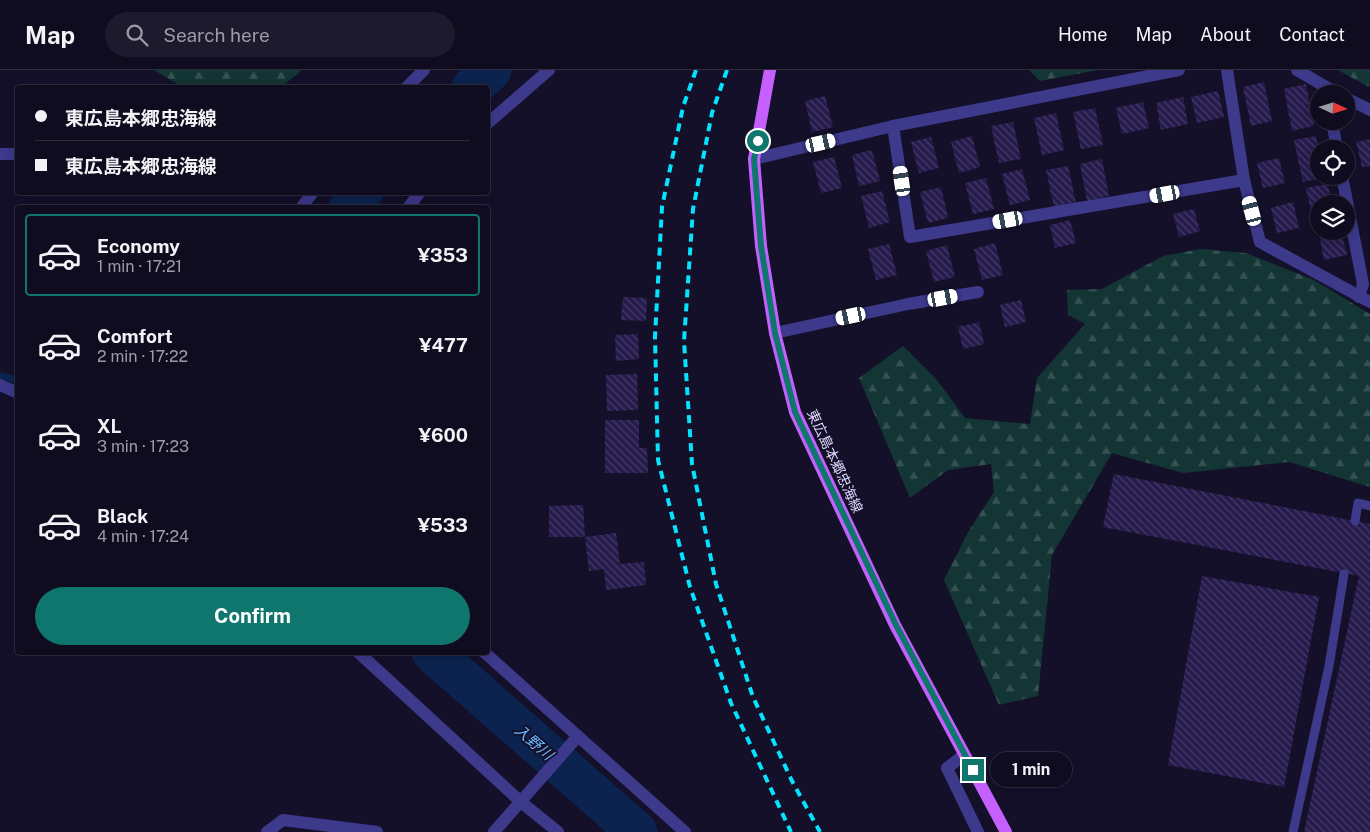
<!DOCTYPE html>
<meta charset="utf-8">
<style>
body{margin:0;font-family:"Public Sans","Noto Sans JP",sans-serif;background:#1e1a2d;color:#f1f3f6;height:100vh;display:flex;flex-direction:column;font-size:19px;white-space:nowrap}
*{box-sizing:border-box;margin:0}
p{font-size:16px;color:#9c9ba5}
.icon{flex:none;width:28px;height:28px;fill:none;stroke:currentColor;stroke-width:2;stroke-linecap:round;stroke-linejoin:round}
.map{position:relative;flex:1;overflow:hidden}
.drawer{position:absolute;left:15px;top:135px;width:475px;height:450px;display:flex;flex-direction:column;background:#100c20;border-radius:5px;box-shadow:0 2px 12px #0003,0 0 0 1px #302c3e}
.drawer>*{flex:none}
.banner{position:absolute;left:15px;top:15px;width:475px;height:110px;border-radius:5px;box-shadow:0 2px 12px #0003,0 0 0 1px #302c3e;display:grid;align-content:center;height:110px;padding:0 20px;background:#100c20}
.needle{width:32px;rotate:94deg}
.controls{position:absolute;left:1310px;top:15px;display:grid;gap:10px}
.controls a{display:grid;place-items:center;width:45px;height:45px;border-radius:50%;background:#100c20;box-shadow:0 2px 12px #0003,0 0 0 1px #302c3e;font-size:25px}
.end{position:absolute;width:22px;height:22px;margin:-11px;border:6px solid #0f766e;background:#fff;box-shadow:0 0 0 2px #fff}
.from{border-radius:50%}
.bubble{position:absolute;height:35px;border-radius:18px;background:#100c20;box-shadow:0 2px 12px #0003,0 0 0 1px #302c3e;font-size:16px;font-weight:700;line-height:35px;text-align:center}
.car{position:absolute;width:15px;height:30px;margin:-15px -8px;border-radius:6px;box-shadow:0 0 4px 1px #0007;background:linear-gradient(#fff 24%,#345 0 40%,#fff 0 76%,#345 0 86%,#fff 0)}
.banner b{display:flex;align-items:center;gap:18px;height:48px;font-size:19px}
.banner b+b{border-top:1px solid #302c3e}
.banner i{width:12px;height:12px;background:#f1f3f6}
ul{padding:9px 0 0;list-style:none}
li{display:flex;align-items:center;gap:15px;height:82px;margin:0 10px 8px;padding:0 10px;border:2px solid transparent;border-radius:5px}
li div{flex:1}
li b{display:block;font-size:19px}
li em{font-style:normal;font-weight:700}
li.selected{border-color:#0f766e}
li>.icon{width:45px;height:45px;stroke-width:1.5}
.primary-button{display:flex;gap:10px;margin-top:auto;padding:10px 20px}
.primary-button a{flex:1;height:58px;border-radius:30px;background:#0f766e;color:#fff;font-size:20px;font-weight:700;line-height:58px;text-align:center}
header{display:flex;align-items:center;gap:30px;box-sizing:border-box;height:70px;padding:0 25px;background:#100c20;border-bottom:1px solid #302c3e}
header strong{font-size:24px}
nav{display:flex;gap:28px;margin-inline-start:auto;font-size:18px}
.search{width:350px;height:45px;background:#1e1a2d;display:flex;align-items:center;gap:12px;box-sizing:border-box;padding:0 18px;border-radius:28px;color:#9c9ba5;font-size:19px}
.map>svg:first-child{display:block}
.forest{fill:url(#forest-firs)}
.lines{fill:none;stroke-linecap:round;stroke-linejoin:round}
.stream{stroke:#0b234e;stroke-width:7}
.river{stroke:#0b234e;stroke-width:41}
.building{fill:url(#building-back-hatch)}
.service{stroke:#3d398b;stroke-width:9}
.minor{stroke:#3d398b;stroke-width:12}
.primary{stroke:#c560ff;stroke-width:12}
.rail{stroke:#05e3ff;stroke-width:4;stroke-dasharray:8 6;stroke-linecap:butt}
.route{stroke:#0f766e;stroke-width:6}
.labels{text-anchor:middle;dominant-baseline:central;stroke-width:4;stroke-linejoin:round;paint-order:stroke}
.street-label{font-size:14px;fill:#ded9ff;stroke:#15102a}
.water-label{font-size:15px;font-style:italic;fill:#67b7ff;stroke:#15102a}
</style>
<header>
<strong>Map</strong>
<div class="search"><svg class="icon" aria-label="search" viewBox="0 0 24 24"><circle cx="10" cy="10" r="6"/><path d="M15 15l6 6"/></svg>Search here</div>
<nav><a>Home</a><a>Map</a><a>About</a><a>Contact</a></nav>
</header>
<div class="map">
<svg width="1370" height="762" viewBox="0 0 1370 762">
<defs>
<pattern id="forest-firs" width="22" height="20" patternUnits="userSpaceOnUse" patternTransform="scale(1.25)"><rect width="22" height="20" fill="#133534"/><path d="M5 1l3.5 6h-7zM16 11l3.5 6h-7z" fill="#355252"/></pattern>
<pattern id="building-back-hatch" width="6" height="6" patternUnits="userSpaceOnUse" patternTransform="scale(1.25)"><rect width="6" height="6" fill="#261b4c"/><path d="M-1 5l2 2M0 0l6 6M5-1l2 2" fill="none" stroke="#453c67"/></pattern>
</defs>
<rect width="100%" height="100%" fill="#15102a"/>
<!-- forest -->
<g class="forest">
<polygon points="154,0 302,0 280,18 182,17"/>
<polygon points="1029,0 1098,0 1040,11"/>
<polygon points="1338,0 1370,0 1370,16 1367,16"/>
<polygon points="1200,179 1246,183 1314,210 1370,244 1370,417 1289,392 1183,403 1112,383 1052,485 1038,626 999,635 944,510 968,462 994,422 991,394 948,400 910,428 859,308 903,276 937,310 965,348 1030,354 1037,308 1085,254 1068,245 1067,220 1102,219 1163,186"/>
</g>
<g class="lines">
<!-- stream -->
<polyline class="stream" points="0,306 10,308 18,312"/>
<!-- river -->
<g class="river">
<polyline points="472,18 491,0"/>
<polyline points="349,138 363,122"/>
<polyline points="432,582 637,762"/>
</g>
</g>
<!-- building -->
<g class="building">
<polygon points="1264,12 1272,51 1251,56 1243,17"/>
<polygon points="1306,14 1314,56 1292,61 1284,19"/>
<polygon points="1218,21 1224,47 1197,53 1191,27"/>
<polygon points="825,26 833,57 812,62 805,31"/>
<polygon points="1183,27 1188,54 1161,60 1156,33"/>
<polygon points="1143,32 1149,58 1122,64 1116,38"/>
<polygon points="1095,38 1103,75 1081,79 1073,42"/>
<polygon points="1056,43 1064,80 1042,85 1034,48"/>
<polygon points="1013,52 1021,89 999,93 991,56"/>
<polygon points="972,66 980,97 959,103 951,72"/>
<polygon points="1316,66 1319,79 1319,106 1328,107 1303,112 1294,70"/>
<polygon points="931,67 939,98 919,103 911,72"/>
<polygon points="1370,69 1370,96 1362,97 1356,72"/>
<polygon points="872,80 880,111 859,116 852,85"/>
<polygon points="834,87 842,118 821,123 813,92"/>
<polygon points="1279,88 1285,113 1263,118 1257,93"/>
<polygon points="1102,89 1109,126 1087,131 1080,94"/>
<polygon points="1068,96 1076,133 1054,137 1046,100"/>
<polygon points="1022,99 1030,130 1010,135 1002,104"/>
<polygon points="986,108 994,139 973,144 965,113"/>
<polygon points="1328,114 1332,134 1319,134 1319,160 1315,161 1306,118"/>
<polygon points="941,117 948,148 928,153 920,122"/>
<polygon points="882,121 890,152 869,158 861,126"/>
<polygon points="1293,132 1299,158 1277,163 1271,138"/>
<polygon points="1194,139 1200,161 1179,167 1173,144"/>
<polygon points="1070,150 1076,173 1055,178 1050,155"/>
<polygon points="1333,161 1341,161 1347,185 1324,190 1319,164"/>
<polygon points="995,173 1003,205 982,210 974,179"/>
<polygon points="889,174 897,205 876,210 868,179"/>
<polygon points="947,175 955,207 934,212 926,181"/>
<polygon points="623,227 647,228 646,251 621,250"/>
<polygon points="1021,230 1026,252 1005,257 1000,235"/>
<polygon points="979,252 984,274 963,279 958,257"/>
<polygon points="638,264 639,289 616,291 615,265"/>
<polygon points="637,304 638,340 607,341 606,305"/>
<polygon points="605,350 639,350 639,378 647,378 648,403 605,403"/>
<polygon points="1114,404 1370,454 1370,762 1304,762 1359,506 1103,457"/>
<polygon points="583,435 585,467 549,467 549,436"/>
<polygon points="616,463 620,494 644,492 646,515 606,520 604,499 589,501 585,467"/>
<polygon points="1202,506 1319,527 1284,717 1168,695"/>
</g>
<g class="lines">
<!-- service -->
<g class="service">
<polyline points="1355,451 1358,433 1370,436"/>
<polyline points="1293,762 1329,596 1344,504"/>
</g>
<!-- minor -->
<g class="minor">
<polyline points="1227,0 1244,110"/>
<polyline points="1297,0 1338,24"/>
<polyline points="406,18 424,0"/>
<polyline points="1346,28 1370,40"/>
<polyline points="1332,51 1337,79"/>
<polyline points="488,53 549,0"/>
<polyline points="893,56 910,167 1244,110 1260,172 1370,232"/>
<polyline points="0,84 18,84"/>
<polyline points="754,89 893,56 1179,0"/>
<polyline points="1342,106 1363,214 1359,227"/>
<polyline points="301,138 313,122"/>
<polyline points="408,138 420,122"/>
<polyline points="775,263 908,234 978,222"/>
<polyline points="0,315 18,323"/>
<polyline points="358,582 521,732 558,762"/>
<polyline points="484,582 685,762"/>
<polyline points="964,685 947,698 978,762"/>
<polyline points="267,762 283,750 377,762"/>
<polyline points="494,762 578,666"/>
</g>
<!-- primary -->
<polyline class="primary" points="770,0 754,89 761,176 775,263 795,342 895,555 1006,762"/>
<!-- rail -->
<g class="rail">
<polyline points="696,0 683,37 662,137 655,267 658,390 690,517 731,633 791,762"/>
<polyline points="727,0 712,43 693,139 684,271 692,394 716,514 753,627 792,711 820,762"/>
</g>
</g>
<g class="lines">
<!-- route -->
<polyline class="route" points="758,71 754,89 761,176 775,263 795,342 896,555 973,700"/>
</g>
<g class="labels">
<!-- street labels -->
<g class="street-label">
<text transform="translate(835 391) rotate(65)">東広島本郷忠海線</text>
</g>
<!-- water labels -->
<g class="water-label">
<text transform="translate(534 672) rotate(41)">入野川</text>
</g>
</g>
</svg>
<div class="controls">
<a><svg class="needle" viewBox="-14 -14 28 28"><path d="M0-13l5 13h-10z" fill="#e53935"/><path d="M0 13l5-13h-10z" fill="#9c9ba5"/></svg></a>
<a><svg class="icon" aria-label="locate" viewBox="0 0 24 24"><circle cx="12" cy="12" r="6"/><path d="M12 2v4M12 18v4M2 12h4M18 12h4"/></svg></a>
<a><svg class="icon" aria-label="layers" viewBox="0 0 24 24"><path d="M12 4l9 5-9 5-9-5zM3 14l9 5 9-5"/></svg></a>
</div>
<i class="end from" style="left:758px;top:71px"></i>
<i class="end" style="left:973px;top:700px"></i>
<div class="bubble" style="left:990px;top:682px;width:82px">1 min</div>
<i class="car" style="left:821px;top:73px;rotate:77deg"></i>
<i class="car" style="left:902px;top:111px;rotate:352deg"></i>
<i class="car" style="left:1165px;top:124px;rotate:260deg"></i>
<i class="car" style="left:1252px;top:141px;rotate:345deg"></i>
<i class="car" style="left:1008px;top:150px;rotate:260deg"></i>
<i class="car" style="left:943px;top:228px;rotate:80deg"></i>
<i class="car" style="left:851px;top:246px;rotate:258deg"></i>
<div class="banner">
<b><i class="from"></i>東広島本郷忠海線</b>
<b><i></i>東広島本郷忠海線</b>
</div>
<section class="drawer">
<ul>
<li class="selected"><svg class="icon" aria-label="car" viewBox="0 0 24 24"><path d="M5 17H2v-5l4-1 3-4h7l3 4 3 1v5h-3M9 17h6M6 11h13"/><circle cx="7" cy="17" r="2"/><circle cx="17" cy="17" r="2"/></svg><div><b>Economy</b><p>1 min · 17:21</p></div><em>¥353</em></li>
<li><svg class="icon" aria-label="car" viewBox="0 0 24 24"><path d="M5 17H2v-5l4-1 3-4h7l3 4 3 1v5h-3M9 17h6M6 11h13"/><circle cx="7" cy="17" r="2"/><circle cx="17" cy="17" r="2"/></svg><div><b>Comfort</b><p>2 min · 17:22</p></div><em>¥477</em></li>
<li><svg class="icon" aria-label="car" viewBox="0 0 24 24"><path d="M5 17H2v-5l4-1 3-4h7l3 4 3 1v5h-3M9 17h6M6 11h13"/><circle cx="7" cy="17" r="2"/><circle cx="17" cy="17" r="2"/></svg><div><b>XL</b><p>3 min · 17:23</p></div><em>¥600</em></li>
<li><svg class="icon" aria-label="car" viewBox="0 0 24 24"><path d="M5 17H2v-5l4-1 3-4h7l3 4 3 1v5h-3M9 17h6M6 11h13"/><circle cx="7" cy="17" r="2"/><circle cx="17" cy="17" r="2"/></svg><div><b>Black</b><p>4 min · 17:24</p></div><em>¥533</em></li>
</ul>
<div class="primary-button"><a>Confirm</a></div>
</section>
</div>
